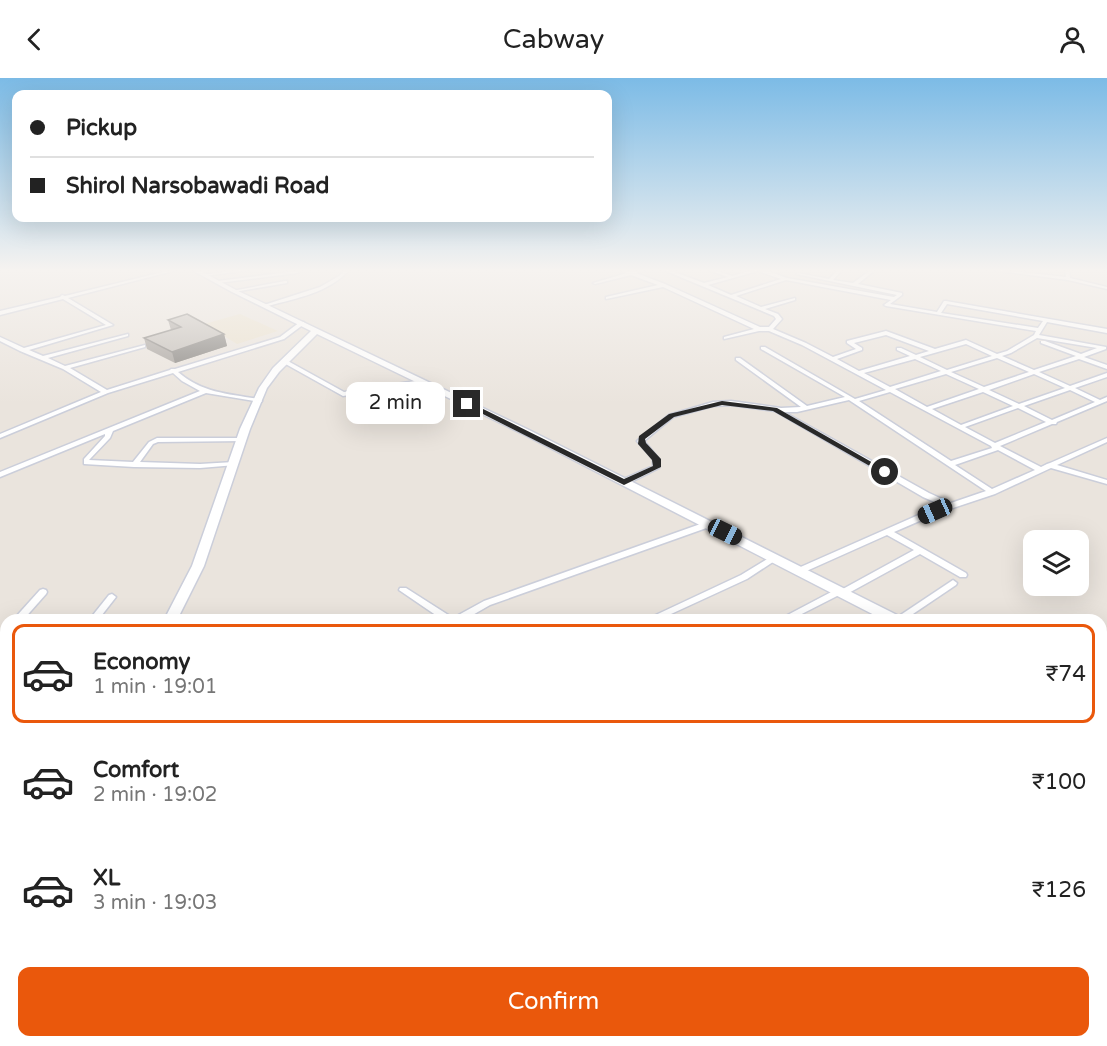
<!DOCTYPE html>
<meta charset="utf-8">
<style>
body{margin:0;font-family:"Varela Round",sans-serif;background:#f6f6f6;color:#222;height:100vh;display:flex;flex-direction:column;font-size:22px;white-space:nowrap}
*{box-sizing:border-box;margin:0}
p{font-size:20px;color:#767676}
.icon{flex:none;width:33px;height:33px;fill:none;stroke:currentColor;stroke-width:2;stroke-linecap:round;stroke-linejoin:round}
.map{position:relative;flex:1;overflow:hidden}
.side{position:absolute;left:0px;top:536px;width:1107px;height:434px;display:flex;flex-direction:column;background:#fff;border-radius:18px 18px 0 0;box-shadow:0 6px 24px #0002}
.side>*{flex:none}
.top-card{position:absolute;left:12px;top:12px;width:600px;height:132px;border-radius:12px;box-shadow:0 6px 24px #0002;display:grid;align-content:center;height:132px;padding:0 18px;background:#fff}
.tools{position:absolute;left:1023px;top:452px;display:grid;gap:12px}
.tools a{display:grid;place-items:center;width:66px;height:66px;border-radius:12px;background:#fff;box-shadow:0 6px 24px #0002;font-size:30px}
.end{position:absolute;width:27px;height:27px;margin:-14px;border:8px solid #292929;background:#fff;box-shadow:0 0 0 3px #fff}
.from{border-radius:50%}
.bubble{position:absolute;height:42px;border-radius:12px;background:#fff;box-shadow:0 6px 24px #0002;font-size:20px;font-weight:600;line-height:42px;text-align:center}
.car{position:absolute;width:18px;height:36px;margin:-18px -9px;border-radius:8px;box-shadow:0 0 4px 2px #0007;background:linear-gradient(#222 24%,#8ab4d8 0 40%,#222 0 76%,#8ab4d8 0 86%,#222 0)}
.top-card b{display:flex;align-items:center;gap:21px;height:57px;font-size:22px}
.top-card b+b{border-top:2px solid #e0e0e0}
.top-card i{width:15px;height:15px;background:#222}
ul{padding:10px 0 0;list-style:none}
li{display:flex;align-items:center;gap:18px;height:99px;margin:0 12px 9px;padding:0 6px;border:3px solid transparent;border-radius:12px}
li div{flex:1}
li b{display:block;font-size:22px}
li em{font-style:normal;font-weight:600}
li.on{border-color:#ea580c}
li>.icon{width:54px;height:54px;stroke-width:1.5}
.button{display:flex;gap:12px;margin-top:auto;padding:12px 18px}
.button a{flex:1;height:69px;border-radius:12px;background:#ea580c;color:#fff;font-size:24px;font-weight:600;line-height:69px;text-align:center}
header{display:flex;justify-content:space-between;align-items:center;height:78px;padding:0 18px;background:#fff;font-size:27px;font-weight:600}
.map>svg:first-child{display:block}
.education{fill:#eae1ce}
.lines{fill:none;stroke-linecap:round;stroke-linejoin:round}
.street-casing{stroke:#cbceda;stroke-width:3}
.secondary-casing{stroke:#cbceda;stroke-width:3}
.street{fill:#fff;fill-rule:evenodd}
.secondary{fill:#fff;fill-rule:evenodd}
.wall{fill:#a8a39e}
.shaded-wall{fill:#888581}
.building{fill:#c3beb8;stroke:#888581;stroke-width:1.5}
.route{fill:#292929}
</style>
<header><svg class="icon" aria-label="back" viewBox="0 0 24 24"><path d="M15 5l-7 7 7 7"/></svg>Cabway<svg class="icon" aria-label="person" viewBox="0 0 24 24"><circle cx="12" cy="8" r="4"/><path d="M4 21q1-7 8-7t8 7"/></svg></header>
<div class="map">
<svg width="1107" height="968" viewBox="0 0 1107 968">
<rect width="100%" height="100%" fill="#eae4dd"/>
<!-- education -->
<polygon class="education" points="240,236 278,253 237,266 204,246"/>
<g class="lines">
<defs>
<g id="street">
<path d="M175,191H181L68,220L113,247L29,272L43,278L128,256V258L48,280L65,288L145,267V269L70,290L107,312L170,292L171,291H175L280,259L300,244H304V246L284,261L178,294C202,315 229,316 259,321L262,323L261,324L206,315L113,353L110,360L89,382L133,384L149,364L157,360H242L244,361V363L158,364L153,366L140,384L200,386L234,384L236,385V387L200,390L134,389L84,386V381L105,358V356L0,399V394L200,313L182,303L173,295L108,315L0,360V356L101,314L63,291L20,273L0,263V259L24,270L106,247L63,221L0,237V233L60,219L62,217L65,218Z"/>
<polygon points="246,191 257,191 204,198 202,197"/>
<path d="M346,191H350C329,215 297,220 268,228L264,227L320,209L339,198Z"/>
<path d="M618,191C623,191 626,193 631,194C637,194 643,191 649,191L636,195L665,206L760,249H769L776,241L774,238L661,191H666L704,205L728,199L706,191H712L732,198L756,191H762L787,200L894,219L897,217L796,196L798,195L829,201L839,191H843L833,202L853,205L872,191H876L858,206L902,215V217L890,226L937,234L944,223H946L1107,251V255L1047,244L1039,257L1106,269V271L1084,279L1107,287V291L1079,281L1039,294L1070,308L1107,295V299L1075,310L1100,322L1107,319V323L1057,344L1056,346H1052L1000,368L1041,389L1047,386L1050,385L1107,360V364L1057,387L1107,402V406L1051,390L995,416L938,435L894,454L966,495L967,497L966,499H960L920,476L845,517H839L790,542H778L835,512H841L914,472L887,457L802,495H796L795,493L796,491L932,431L944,428L923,419L775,333L731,327L713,328L673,339L644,363L659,381V390L627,406H621L620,404L621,402L653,388V381L637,363L669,337L713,324L731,323L781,330L801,329L736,282V280H740L807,328L845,319L761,271V269H765L855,321L886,312L802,267L769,253H759L724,261V259L754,251L663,209L606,221V219L658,207L631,197L595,206L593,205L627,195ZM758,193L781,201L731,217L708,207ZM786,202L891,222L884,227L886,228L1036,253L1034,257L1007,273L997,276L966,262L935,271L886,253L847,263V265L856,271L833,279L806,265L773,251L782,241L778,236L765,231L795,222V220L761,229L736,218ZM947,226L1043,243L1038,250L941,235ZM886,257L929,273L916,277L901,270H897V272L910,278L859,293L837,281L862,272V270L854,265ZM1037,260L1097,270L1081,276L1045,263H1041V265L1076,278L1034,292L1002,278L1011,275ZM966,266L992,278L947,292L920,279ZM997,280L1029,294L984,309L951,294ZM915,281L941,293L890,309L864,295ZM946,296L979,311L927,329L895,311ZM1034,296L1065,310L1019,326L989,312ZM1070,312L1095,324L1052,342L1024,328ZM890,314L991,368L992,370L951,383L859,323ZM983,314L1013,328L961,347L932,331ZM849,322L852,324L986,413L951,425L929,415L784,334H797ZM1018,330L1046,344L995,365L965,349ZM998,372L1035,392L992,411L955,387Z"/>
<polygon points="982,191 993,191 1066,199 1065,191 1069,191 1070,200 1107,209 1107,211 1068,202"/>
<polygon points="296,193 298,194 298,195 218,205 216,204 218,203"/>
<polygon points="285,203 287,203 287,205 234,214 232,213"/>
<polygon points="282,282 286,282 344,314 422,302 425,304 422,306 343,318 282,284"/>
<polygon points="706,444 709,444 713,446 712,448 490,527 464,542 443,542 399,512 400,510 406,510 453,540 484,523"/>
<polygon points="772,478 778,478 779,480 747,501 658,542 645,542 741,497"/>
<polygon points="953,502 957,505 956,507 904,542 893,542"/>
<polygon points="43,511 46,512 47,514 46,516 23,542 13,542 40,512"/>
<polygon points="112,516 116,519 98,542 89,542 109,517"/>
<polygon points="6,551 6,559 0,563 0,555"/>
<polygon points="0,628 6,629 6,637 0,636"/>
<rect x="0" y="757" width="6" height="10"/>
<polygon points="6,821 6,833 0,835 0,823"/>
<polygon points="1101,859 1107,861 1107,873 1101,871"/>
<polygon points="218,963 232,963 230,968 216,968"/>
<rect x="612" y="963" width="14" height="5"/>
<polygon points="714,963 728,963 729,968 715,968"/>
<polygon points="846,963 860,963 862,968 848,968"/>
</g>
<g id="secondary">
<polygon points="190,191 197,191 236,212 529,352 901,539 902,542 884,542 523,356 317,256 279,294 267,310 250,351 204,488 177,542 164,542 192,488 240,351 259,310 273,290 311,253 232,214"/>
<polygon points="1101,638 1107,640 1107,653 1101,651"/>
<polygon points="0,678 6,679 6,691 0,690"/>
<polygon points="9,963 31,963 29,968 7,968"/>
<polygon points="999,963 1030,963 1032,968 1002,968"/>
</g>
</defs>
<!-- street casing -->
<use href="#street" class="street-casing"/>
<!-- secondary casing -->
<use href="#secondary" class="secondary-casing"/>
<!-- street -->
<use href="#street" class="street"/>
<!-- secondary -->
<use href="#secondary" class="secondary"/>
</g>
<!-- wall -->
<polygon class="wall" points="168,242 224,256 227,268 175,285 147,271 144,260 171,252"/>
<!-- shaded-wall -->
<polygon class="shaded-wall" points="224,256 227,268 175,285 172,274"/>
<!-- building -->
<polygon class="building" points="187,236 224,256 172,274 144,260 181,249 168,242"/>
<!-- sky -->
<linearGradient id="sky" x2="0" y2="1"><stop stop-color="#7cbbe6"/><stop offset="0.59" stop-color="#f6f3f0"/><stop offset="1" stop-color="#f6f3f0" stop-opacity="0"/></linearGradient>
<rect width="1107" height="326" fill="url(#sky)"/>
<!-- route -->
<polygon class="route" points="722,323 777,330 889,394 882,395 773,333 722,327 674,339 645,361 646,365 661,381 661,389 624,407 463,326 469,324 624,401 653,388 652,382 638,366 639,358 669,336"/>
</svg>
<div class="tools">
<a><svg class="icon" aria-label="layers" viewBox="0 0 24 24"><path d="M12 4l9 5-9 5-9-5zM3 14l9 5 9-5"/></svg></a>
</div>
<i class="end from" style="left:885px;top:394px"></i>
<i class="end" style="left:467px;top:326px"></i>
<div class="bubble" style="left:346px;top:304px;width:99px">2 min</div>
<i class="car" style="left:935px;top:433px;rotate:246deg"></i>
<i class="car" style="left:725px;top:454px;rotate:116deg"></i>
<div class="top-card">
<b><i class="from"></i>Pickup</b>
<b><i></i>Shirol Narsobawadi Road</b>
</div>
<section class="side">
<ul>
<li class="on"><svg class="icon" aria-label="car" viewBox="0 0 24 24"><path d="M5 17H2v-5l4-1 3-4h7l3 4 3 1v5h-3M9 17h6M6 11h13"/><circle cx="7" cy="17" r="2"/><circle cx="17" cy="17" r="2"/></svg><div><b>Economy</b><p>1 min · 19:01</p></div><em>₹74</em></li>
<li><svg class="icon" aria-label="car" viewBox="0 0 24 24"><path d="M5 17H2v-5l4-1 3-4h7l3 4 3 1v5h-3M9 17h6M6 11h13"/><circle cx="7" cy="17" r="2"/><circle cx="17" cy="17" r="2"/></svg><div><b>Comfort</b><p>2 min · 19:02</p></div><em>₹100</em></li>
<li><svg class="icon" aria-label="car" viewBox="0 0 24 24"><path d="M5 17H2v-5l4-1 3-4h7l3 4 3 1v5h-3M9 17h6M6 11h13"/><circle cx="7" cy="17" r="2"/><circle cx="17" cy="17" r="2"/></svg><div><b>XL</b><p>3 min · 19:03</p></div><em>₹126</em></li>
</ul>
<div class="button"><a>Confirm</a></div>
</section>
</div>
